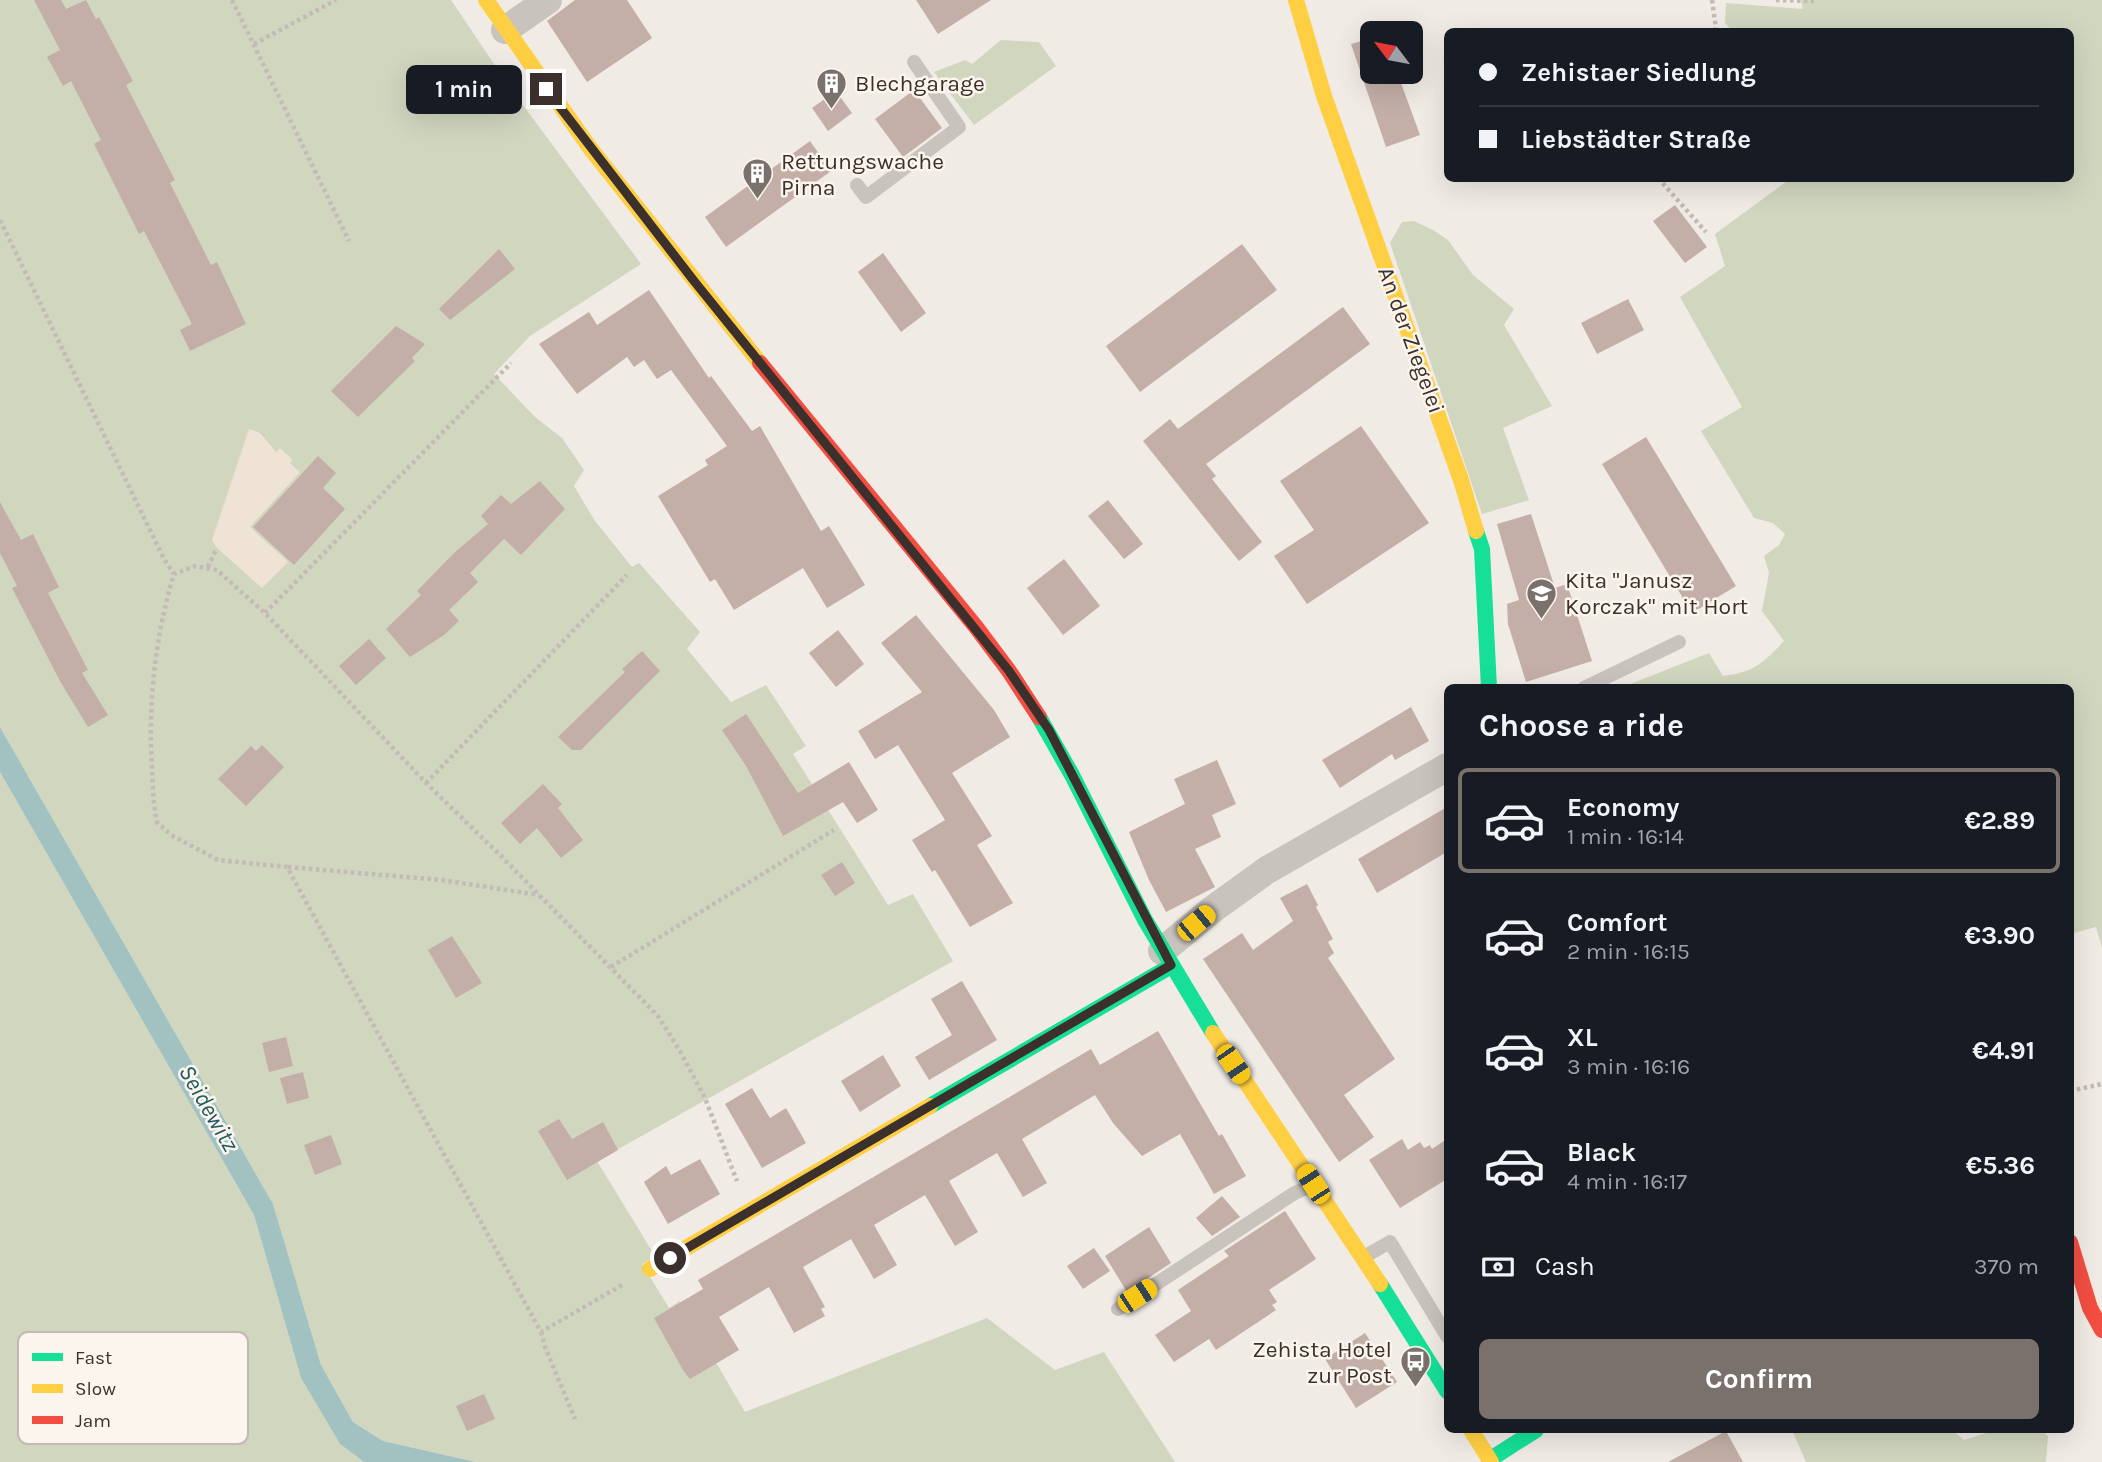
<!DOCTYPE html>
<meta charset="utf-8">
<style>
body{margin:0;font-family:Karla,sans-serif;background:#20242c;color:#f1f3f6;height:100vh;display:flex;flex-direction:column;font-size:26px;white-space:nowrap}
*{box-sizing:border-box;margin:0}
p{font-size:23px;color:#9ea1a6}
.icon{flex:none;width:38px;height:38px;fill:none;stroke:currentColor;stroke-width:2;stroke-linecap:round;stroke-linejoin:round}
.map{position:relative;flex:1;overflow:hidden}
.details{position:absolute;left:1444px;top:684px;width:630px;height:749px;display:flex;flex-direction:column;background:#171b24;border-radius:10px;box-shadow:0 7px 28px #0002}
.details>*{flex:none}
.guide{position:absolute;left:1444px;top:28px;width:630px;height:154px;border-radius:10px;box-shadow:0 7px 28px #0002;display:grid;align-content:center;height:154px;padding:0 35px;background:#171b24}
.needle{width:46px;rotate:302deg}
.controls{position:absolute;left:1360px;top:21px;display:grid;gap:14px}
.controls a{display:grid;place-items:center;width:63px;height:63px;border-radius:10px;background:#171b24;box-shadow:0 7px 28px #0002;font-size:35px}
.end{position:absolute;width:32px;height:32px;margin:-16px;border:9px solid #3b302b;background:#fff;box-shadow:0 0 0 4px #fff}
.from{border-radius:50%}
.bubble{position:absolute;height:49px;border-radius:10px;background:#171b24;box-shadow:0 7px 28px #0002;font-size:23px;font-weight:700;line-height:49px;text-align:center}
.car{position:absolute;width:21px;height:42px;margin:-21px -10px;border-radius:9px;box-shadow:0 0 5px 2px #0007;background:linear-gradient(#f5c518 24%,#345 0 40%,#f5c518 0 76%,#345 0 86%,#f5c518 0)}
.guide b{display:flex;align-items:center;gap:24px;height:66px;font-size:26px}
.guide b+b{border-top:2px solid #363941}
.guide i{width:18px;height:18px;background:#f1f3f6}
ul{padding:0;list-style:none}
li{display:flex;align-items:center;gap:21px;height:105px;margin:0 14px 10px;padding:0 21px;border:4px solid transparent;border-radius:10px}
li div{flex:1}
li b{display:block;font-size:26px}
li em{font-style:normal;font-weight:700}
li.on{border-color:#7a716c}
li>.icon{width:63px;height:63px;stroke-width:1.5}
h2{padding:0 35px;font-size:32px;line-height:84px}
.pay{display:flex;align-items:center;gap:18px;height:77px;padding:0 35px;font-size:26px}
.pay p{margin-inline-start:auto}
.primary-button{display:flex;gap:14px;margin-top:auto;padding:14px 35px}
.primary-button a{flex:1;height:80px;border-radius:10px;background:#7a716c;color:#fff;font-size:28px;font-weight:700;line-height:80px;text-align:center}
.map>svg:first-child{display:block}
.green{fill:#d1d6bf}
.plaza{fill:#eee3d5}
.water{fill:#a1c2c1}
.building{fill:#c3afa7}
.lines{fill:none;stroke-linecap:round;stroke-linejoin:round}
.path{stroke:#c2bbb6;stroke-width:4.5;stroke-dasharray:3.5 3.5;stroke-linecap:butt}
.lane{stroke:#c9c3be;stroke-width:14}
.street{stroke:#c9c3be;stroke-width:28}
.fast{stroke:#16e098;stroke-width:16}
.slow{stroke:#ffcf43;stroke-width:16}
.jam{stroke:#f24e42;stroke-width:16}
.route{stroke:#3b302b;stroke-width:9}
.labels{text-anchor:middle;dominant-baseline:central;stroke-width:5;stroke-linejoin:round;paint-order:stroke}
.poi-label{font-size:23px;fill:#3b302b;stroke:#fbf5ee;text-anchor:start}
.street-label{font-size:23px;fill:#3b302b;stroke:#fbf5ee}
.water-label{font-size:24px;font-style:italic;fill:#1f5a5e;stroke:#fbf5ee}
.key{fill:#fbf5ee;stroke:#c1bab4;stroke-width:2}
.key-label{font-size:19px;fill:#3b302b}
</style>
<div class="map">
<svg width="2102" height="1462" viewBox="0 0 2102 1462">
<rect width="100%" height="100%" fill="#f0ebe5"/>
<!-- green -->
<g class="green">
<polygon points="0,0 451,0 508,85 641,264 530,336 494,374 535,417 562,438 584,470 574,486 595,521 632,567 639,563 700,632 687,649 731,702 766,685 806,746 793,754 888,905 913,894 953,961 597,1161 655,1256 642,1264 669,1308 680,1301 745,1412 987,1318 1055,1370 1104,1352 1175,1462 476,1462 383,1441 353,1422 321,1365 273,1204 0,727"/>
<path d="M1801,0H2102V948L2096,927L2070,934V688H1620L1709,653L1723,676C1755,672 1763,663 1784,641L1762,611L1769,573L1764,556L1779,545L1785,534L1773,523L1754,518L1701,431L1742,407L1680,297L1725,266L1715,234L1790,179L2070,178V32H1733L1725,23L1726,3L1803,9Z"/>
<polygon points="1001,40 1039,42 1056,66 974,125 934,72 965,60 972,64"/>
<polygon points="1414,221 1433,230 1448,240 1473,275 1514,309 1504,325 1552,406 1503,428 1529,500 1482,514 1390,243 1402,222"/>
<polygon points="0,772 254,1215 301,1378 340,1444 364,1462 0,1462"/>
<polygon points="1792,1430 1952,1430 1964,1440 1996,1430 2041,1430 2048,1436 2046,1462 1806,1462"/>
</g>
<!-- plaza -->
<polygon class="plaza" points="249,429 260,433 276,452 280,448 293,460 290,463 300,472 250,527 288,562 262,588 217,548 212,540"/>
<!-- water -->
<polygon class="water" points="0,727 273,1204 321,1365 353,1422 383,1441 476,1462 364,1462 340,1444 301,1378 254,1215 0,772"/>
<!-- building -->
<g class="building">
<polygon points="34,0 61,0 66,9 86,0 96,19 99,17 133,81 126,85 175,180 170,183 211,265 217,262 246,324 190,351 180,330 192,324 144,231 139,234 94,144 101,140 71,81 63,86 47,57 60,50"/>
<polygon points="575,0 627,0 652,38 587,82 547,21"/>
<polygon points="916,0 991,0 938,34"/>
<polygon points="1372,38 1372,72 1397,72 1420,135 1386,147 1351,44"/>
<polygon points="914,90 942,128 903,157 875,119"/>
<polygon points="836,91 852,113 828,131 812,108"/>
<polygon points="810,141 831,171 726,247 705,217"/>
<polygon points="1675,205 1707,247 1685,263 1653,221"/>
<polygon points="1242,244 1277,290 1140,392 1106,346"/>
<polygon points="499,249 515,269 450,320 439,309"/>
<polygon points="883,253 926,313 901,332 858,272"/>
<polygon points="649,290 709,378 711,376 752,431 760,426 821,531 829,526 865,585 827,608 803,568 734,610 715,579 710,582 658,496 708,465 705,460 727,446 671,370 657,379 644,360 634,367 627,357 577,394 539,344 589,312 597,325"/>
<polygon points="1628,299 1644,330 1597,354 1581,323"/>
<polygon points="1343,307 1370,344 1206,464 1216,476 1212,479 1262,542 1239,561 1143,441 1170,419 1178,429"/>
<polygon points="396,326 425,344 412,358 415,361 358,417 331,391"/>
<polygon points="1361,426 1429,523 1307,604 1274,556 1314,530 1280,481"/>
<polygon points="1646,437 1736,586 1692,613 1602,464"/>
<polygon points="318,456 336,473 323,488 345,509 294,565 253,527"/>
<polygon points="540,481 565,509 521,555 504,539 470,573 478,582 449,610 459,621 444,635 410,657 386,629 421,595 417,591 454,553 488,524 481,516 501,495 511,504"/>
<polygon points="1108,500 1143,544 1124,559 1088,516"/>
<polygon points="0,502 21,540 33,534 59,587 48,593 88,670 82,673 108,715 88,727 61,683 12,588 17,586 0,553"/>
<polygon points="1531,514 1555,588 1567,584 1592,661 1526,682 1508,624 1507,604 1519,600 1497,524"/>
<polygon points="1064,559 1100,606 1063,635 1027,588"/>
<polygon points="916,615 994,710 1010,737 952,773 992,836 977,845 1013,903 970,927 935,870 932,872 912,840 945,820 898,745 875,759 858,731 922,692 881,643"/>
<polygon points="838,630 864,664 836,687 809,653"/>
<polygon points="369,639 386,658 356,685 339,666"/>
<polygon points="642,651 660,671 581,750 572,750 558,737 625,672 622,669"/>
<polygon points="1411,707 1429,741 1395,760 1392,754 1340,788 1322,760"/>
<polygon points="746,714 798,793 849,762 878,810 857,823 843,802 783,836 746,766 722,730"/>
<polygon points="262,745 284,767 246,806 218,779 251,746 256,751"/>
<polygon points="1217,760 1236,804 1212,815 1221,837 1195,849 1215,887 1166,912 1149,880 1129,832 1185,804 1174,779"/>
<polygon points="543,784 562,804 558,808 583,840 561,858 537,828 520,844 501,823"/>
<polygon points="1447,807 1447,852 1377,893 1358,859"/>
<polygon points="842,862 855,883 835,896 821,875"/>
<polygon points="1307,884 1318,905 1316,907 1333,939 1328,942 1334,953 1328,958 1395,1059 1344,1095 1374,1137 1339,1162 1203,959 1242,933 1253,950 1293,921 1280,898"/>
<polygon points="452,936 482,983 456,998 428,950"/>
<polygon points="962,981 997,1040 929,1080 915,1057 952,1035 931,999"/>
<polygon points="1158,1031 1219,1136 1222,1134 1246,1176 1214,1194 1180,1134 1142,1156 1113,1123 1095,1095 1022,1139 1047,1183 1023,1197 997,1153 949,1181 978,1232 955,1246 925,1195 874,1225 897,1265 874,1279 851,1239 803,1267 825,1307 821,1309 825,1316 794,1333 769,1287 719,1317 739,1350 690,1379 683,1370 654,1318 703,1289 698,1280 1091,1049 1100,1065"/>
<polygon points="286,1037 293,1066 269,1072 262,1043"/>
<polygon points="883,1055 901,1086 860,1112 841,1081"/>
<polygon points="303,1072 309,1098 287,1104 280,1078"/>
<polygon points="752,1088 770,1118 786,1108 806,1143 762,1168 725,1104"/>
<polygon points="559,1119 572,1139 603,1122 618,1150 567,1180 538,1131"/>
<polygon points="331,1135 342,1164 315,1175 304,1145"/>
<polygon points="1402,1139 1408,1150 1420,1142 1424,1148 1430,1145 1432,1149 1447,1139 1447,1179 1400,1208 1369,1160"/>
<polygon points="700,1159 720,1194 668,1224 644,1182 666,1166 671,1175"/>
<polygon points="1222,1196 1240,1217 1212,1236 1196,1218"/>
<polygon points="1285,1211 1316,1259 1269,1290 1277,1302 1272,1305 1276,1310 1216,1350 1209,1339 1174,1362 1155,1335 1191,1311 1178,1290 1229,1256 1224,1251"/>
<polygon points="1149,1227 1171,1263 1127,1292 1105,1256"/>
<polygon points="1094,1248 1110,1271 1083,1289 1067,1266"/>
<polygon points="1365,1333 1397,1382 1356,1408 1325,1359"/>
<polygon points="484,1394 495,1419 467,1431 456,1406"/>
<polygon points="1726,1431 1743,1462 1668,1462"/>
</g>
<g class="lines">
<!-- path -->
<g class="path">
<polyline points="232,0 349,241"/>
<polyline points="1712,0 1716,28 1713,32"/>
<polyline points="1776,0 1814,1"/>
<polyline points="254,44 336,0"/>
<polyline points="1658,178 1706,232"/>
<polyline points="0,220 164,559 174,574"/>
<polyline points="208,567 217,548"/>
<polyline points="265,613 511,363"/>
<polyline points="426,783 627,575"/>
<polyline points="288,867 442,880 539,895"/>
<polyline points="611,967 834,830"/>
<polyline points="2070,1091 2102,1084"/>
<path d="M622,1285L541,1332L287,867L218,860L171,835L157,822C153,804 153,786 152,768C148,702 155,637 174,574L195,566L217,570L265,613L426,783L500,855L658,1016L680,1051L705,1098L737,1181"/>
<polyline points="541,1332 545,1347 575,1419"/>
</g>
<!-- lane -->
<g class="lane">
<polyline points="857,185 866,197 959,127 914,62"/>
<polyline points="1584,688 1679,642"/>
<polyline points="1362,1258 1390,1242 1447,1336"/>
<polyline points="1118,1309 1293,1194 1312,1185"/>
</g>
<!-- street -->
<g class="street">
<polyline points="505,30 548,0"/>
<polyline points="1162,951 1213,909 1267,870 1447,767"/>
</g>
<!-- fast -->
<g class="fast">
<polyline points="1476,531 1482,549 1489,688"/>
<polyline points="1039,717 1072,775 1145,920 1213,1033"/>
<polyline points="930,1106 1171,966"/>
<polyline points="1380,1284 1447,1391"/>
<polyline points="1489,1460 1536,1430"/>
</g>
<!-- slow -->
<g class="slow">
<polyline points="486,0 590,148 760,363"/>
<polyline points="1296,0 1324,96 1461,480 1476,531"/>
<polyline points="1213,1033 1380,1284"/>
<polyline points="650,1269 930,1106"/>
<polyline points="1471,1430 1491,1462"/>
</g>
<!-- jam -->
<g class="jam">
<polyline points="760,363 976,627 1009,671 1039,717"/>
<polyline points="2070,1242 2090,1308 2102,1330"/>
</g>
</g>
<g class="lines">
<!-- route -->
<polyline class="route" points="546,89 694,281 1009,671 1049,730 1171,965 670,1258"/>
</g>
<!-- icons -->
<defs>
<symbol id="building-pin" viewBox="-11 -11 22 30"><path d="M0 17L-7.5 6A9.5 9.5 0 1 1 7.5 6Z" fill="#7a716c" stroke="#fbf5ee"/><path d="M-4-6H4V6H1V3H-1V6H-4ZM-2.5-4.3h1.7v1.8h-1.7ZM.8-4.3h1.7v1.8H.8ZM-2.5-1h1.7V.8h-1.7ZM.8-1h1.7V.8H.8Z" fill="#fff"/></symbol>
<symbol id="school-pin" viewBox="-11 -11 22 30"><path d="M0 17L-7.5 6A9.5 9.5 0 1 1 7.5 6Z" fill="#7a716c" stroke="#fbf5ee"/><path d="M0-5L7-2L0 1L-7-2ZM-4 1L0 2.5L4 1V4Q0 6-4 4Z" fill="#fff"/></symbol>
<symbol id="bus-pin" viewBox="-11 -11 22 30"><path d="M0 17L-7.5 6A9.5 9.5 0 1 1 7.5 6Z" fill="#7a716c" stroke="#fbf5ee"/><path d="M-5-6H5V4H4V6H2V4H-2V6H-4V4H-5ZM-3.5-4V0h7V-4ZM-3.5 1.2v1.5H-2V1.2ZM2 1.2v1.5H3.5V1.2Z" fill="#fff"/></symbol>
</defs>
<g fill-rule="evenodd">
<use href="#building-pin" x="814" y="66" width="35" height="47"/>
<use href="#building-pin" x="740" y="156" width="35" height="47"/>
<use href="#school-pin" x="1524" y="576" width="35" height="47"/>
<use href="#bus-pin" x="1398" y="1344" width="35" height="47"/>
</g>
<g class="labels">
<!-- poi labels -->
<g class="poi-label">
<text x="855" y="83">Blechgarage</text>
<text x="781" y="161">Rettungswache<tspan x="781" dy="26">Pirna</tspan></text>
<text x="1565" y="580">Kita "Janusz<tspan x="1565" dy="26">Korczak" mit Hort</tspan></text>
<text x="1392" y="1349" text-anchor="end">Zehista Hotel<tspan x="1392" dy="26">zur Post</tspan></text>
</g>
<!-- street labels -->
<g class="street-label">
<text transform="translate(1411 340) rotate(70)">An der Ziegelei</text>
</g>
<!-- water labels -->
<g class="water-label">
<text transform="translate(209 1108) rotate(60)">Seidewitz</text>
</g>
</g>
<!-- legend -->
<rect x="18" y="1332" width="230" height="112" rx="10" class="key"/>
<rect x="32" y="1353" width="31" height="8" fill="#16e098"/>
<rect x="32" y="1384" width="31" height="9" fill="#ffcf43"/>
<rect x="32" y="1416" width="31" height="8" fill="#f24e42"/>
<g class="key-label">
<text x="75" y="1364">Fast</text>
<text x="75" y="1395">Slow</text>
<text x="75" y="1427">Jam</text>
</g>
</svg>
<div class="controls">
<a><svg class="needle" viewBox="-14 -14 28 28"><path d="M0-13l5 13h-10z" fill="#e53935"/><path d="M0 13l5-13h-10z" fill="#9ea1a6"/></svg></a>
</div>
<i class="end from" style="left:670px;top:1258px"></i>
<i class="end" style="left:546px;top:89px"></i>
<div class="bubble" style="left:406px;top:65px;width:116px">1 min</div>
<i class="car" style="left:1196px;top:923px;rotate:50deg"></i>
<i class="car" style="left:1233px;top:1064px;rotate:146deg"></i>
<i class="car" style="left:1313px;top:1184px;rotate:327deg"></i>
<i class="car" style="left:1137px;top:1296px;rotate:57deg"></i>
<div class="guide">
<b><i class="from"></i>Zehistaer Siedlung</b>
<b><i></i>Liebstädter Straße</b>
</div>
<section class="details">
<h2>Choose a ride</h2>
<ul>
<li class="on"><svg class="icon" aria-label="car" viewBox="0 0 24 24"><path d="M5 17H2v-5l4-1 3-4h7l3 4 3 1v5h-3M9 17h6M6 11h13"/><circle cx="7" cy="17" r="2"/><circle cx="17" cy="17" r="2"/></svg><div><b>Economy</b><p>1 min · 16:14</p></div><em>€2.89</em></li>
<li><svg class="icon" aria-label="car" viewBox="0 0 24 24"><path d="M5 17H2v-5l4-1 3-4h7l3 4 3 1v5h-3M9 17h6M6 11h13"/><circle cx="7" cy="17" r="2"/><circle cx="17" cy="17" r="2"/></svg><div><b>Comfort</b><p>2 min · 16:15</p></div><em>€3.90</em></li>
<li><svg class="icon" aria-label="car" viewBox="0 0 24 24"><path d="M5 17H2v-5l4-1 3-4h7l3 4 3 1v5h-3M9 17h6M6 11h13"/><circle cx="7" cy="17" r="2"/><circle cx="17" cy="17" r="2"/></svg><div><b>XL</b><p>3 min · 16:16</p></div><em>€4.91</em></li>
<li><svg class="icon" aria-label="car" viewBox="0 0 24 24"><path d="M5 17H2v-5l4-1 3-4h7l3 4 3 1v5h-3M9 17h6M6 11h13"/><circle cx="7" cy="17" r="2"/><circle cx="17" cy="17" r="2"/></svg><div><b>Black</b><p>4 min · 16:17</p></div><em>€5.36</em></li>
</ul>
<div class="pay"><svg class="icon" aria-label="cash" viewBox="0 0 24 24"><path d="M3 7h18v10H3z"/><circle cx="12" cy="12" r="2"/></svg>Cash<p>370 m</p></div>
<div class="primary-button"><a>Confirm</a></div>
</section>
</div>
